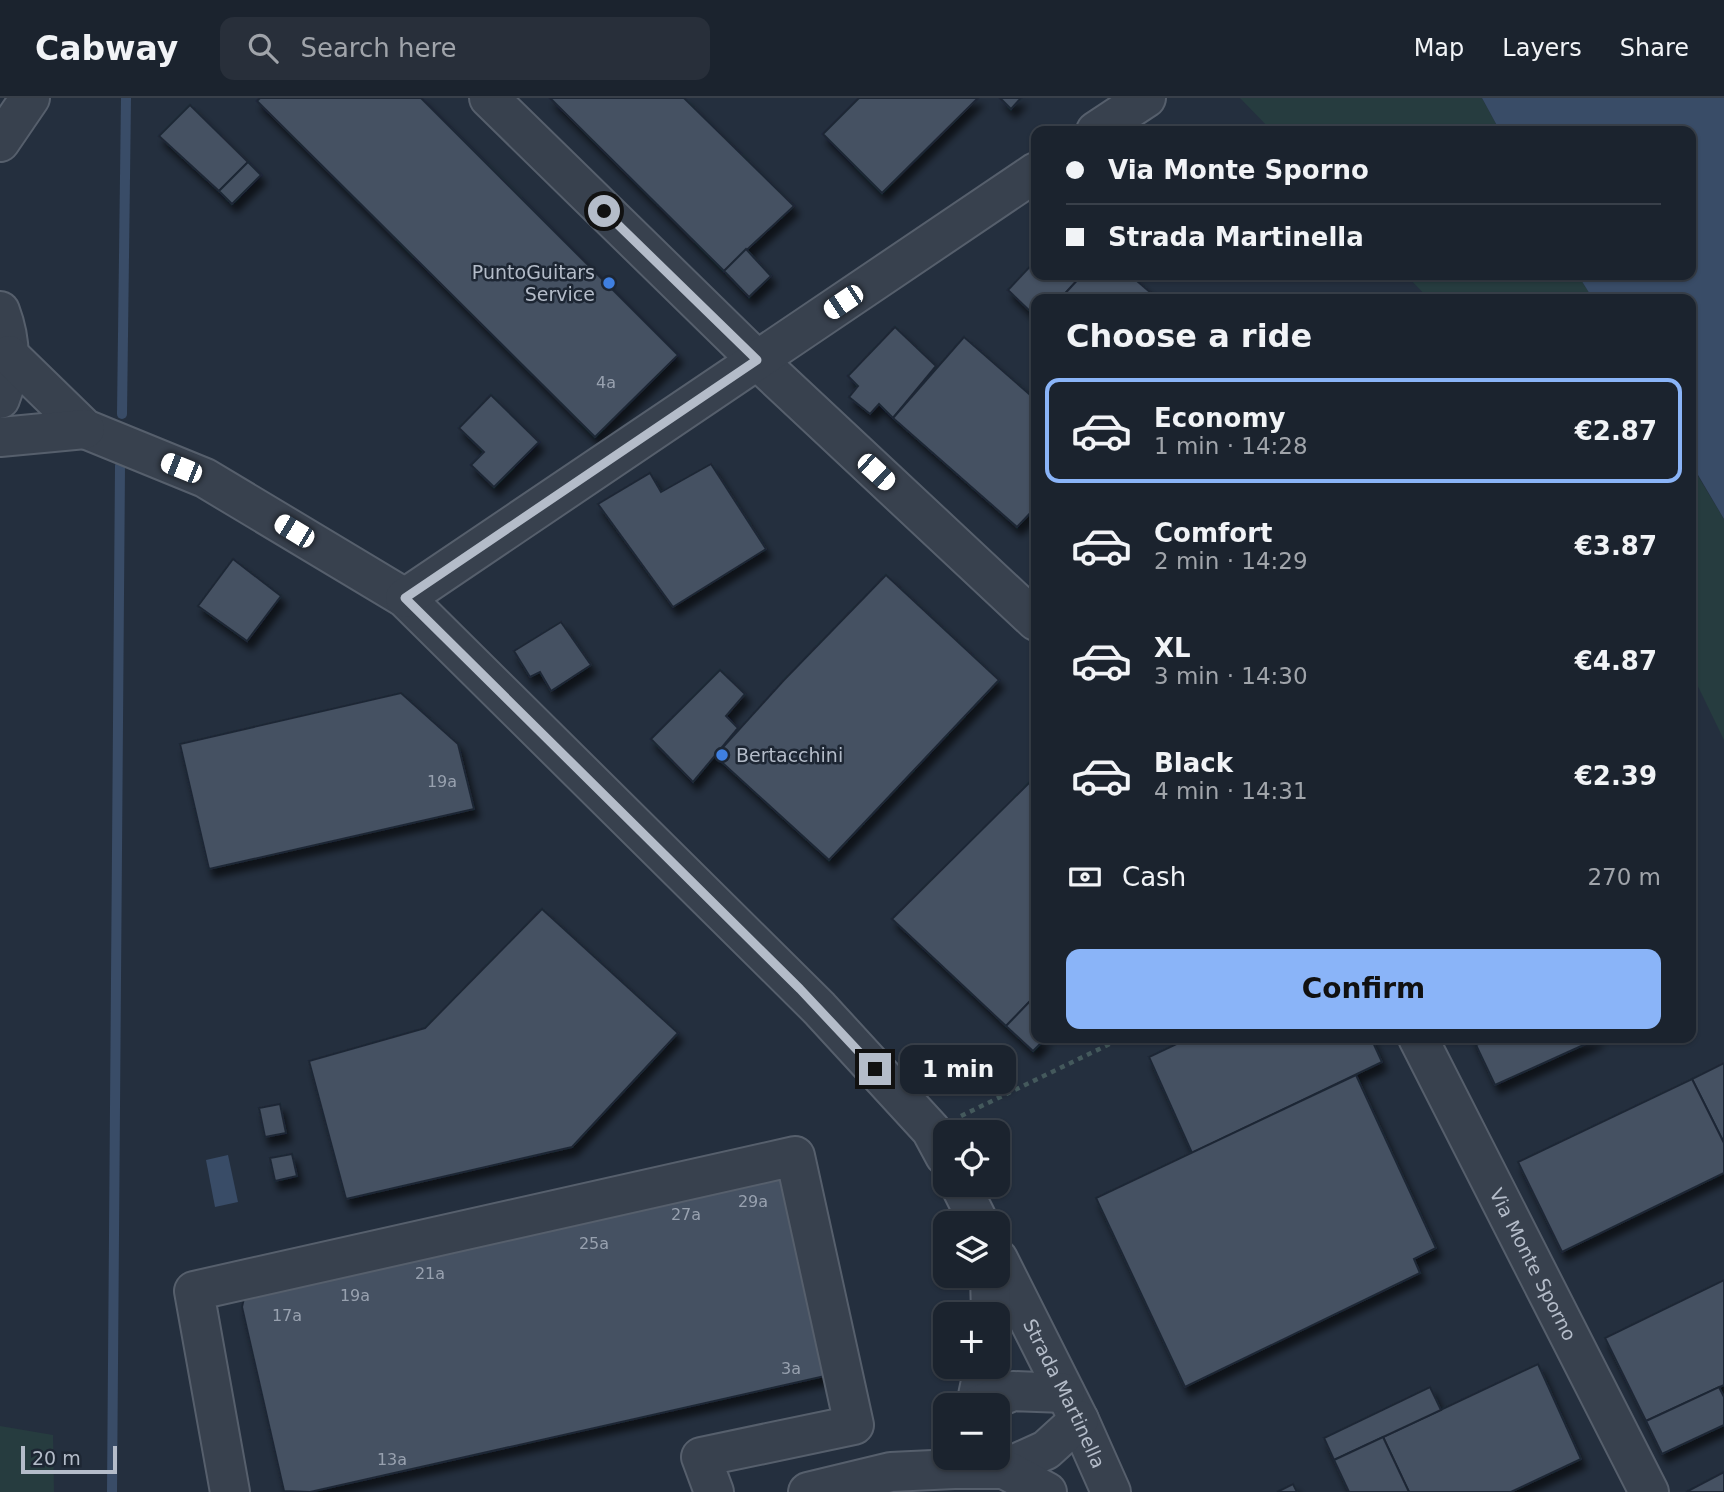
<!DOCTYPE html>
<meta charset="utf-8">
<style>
body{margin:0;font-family:"DejaVu Sans",sans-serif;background:#282f3a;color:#f1f3f6;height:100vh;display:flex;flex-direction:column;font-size:26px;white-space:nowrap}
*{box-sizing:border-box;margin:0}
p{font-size:23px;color:#a0a4aa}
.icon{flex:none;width:38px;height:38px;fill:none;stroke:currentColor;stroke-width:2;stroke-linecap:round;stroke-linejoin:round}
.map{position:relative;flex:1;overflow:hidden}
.details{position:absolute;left:1031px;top:196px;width:665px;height:749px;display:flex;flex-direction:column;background:#1b232e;border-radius:14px;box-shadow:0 2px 5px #0004,0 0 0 2px #39404a}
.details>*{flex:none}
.banner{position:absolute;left:1031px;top:28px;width:665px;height:154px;border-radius:14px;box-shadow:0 2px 5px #0004,0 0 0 2px #39404a;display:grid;align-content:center;height:154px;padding:0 35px;background:#1b232e}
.tools{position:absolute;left:933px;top:1022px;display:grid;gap:14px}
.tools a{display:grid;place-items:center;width:77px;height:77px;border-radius:14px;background:#1b232e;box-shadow:0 2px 5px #0004,0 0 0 2px #39404a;font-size:35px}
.scale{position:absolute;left:21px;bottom:18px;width:96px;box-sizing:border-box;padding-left:7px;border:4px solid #b4bcc9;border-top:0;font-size:19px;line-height:24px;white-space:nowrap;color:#b4bcc9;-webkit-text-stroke:5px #1d2633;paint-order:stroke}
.end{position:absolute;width:32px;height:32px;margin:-16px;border:9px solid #b4bcc9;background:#111;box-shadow:0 0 0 4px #111}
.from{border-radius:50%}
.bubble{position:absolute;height:49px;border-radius:14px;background:#1b232e;box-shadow:0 2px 5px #0004,0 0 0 2px #39404a;font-size:23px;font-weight:800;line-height:49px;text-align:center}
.car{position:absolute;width:21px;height:42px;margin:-21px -10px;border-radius:9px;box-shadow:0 0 5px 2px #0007;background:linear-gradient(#fff 24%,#345 0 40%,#fff 0 76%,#345 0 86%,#fff 0)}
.banner b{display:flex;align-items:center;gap:24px;height:66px;font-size:26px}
.banner b+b{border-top:2px solid #39404a}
.banner i{width:18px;height:18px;background:#f1f3f6}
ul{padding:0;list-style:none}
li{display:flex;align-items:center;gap:21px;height:105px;margin:0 14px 10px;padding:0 21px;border:4px solid transparent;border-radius:14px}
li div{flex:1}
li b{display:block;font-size:26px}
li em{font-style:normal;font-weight:800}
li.current{border-color:#8ab4f8}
li>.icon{width:63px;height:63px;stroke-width:1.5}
h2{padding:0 35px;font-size:32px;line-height:84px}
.pay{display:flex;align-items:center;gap:18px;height:77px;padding:0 35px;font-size:26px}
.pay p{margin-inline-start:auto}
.cta{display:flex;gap:14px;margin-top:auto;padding:14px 35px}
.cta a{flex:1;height:80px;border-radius:14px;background:#8ab4f8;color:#111;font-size:28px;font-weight:800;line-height:80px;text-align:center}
header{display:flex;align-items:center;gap:42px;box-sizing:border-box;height:98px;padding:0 35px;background:#1b232e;border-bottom:2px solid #39404a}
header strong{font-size:33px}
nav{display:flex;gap:38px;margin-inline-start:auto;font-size:24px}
.search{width:490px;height:63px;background:#282f3a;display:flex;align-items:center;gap:18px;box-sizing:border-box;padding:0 24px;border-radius:14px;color:#a0a4aa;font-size:26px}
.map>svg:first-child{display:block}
.green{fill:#263c3f}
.water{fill:#394c67}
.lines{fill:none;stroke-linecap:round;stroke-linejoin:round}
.stream{stroke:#394c67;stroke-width:10}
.building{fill:#455162;stroke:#1f2835;stroke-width:2;filter:url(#shadow)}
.minor-casing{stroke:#565f6c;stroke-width:42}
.path{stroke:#44595c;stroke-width:4.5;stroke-dasharray:5 5;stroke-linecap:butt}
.minor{stroke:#38414e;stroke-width:38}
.route{stroke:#b4bcc9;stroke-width:9}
.shop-dot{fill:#3f7fe0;stroke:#1d2633;stroke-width:2.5}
.labels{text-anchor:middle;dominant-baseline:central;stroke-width:5;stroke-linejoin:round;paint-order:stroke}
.number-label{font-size:16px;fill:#98a1af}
.poi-label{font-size:19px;fill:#b4bcc9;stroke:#1d2633;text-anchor:end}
.street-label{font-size:19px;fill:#b4bcc9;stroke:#1d2633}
</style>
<header>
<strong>Cabway</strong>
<div class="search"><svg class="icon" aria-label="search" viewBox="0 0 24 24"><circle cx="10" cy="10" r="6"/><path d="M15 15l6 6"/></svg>Search here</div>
<nav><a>Map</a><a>Layers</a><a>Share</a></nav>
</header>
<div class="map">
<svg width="1724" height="1394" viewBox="0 0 1724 1394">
<defs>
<filter id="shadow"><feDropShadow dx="4.5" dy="8" stdDeviation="3.5" flood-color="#0009"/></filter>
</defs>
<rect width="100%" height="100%" fill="#242f3e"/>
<!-- green -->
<g class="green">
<polygon points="1240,0 1482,0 1500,33 1272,33"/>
<polygon points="1406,177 1578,177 1593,201 1429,201"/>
<polygon points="1690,365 1724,421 1724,642 1691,574"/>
<polygon points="0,1328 53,1337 54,1394 0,1394"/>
</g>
<!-- water -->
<g class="water">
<polygon points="1482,0 1724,0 1724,421 1691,365 1690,201 1593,201 1578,177 1690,177 1690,33 1500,33"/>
<polygon points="228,1057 238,1104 215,1109 206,1062"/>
</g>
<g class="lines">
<!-- stream -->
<g class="stream">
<polyline points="122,316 126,0"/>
<polyline points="112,1394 120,368"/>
</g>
</g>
<!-- building -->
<g class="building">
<polygon points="260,0 421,0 678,257 595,339 257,3"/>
<polygon points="550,0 684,0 794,108 724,173"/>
<polygon points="859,0 978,0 882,95 823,36"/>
<polygon points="1000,0 1021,0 1011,11"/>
<polygon points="190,7 248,64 219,93 159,38"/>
<polygon points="248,64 261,77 232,106 219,93"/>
<polygon points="746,151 771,178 749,199 724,173"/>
<polygon points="1036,162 1036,177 1082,177 1060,201 1036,201 1036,219 1008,192"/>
<polygon points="1082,177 1130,177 1158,201 1060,201"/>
<polygon points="895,229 936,268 893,320 879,306 870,316 849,299 858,288 848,278"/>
<polygon points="964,239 1036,302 1036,409 1017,429 893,320"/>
<polygon points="491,297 539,344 494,389 471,367 484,354 459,330"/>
<polygon points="711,366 766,451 673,509 598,406 650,375 661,394"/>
<polygon points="233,461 281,498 247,543 198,508"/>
<polygon points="886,477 999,582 829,762 715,658 784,582"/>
<polygon points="561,524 591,567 551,593 540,574 530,579 514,553"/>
<polygon points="720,572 745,596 726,618 738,630 693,684 651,641"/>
<polygon points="401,595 458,646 474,711 209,771 180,646"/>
<polygon points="1036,678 1036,897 1006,928 892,821"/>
<polygon points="542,811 678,935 572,1049 346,1101 309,963 425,930"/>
<polygon points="1036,897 1036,940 1046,940 1033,953 1006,928"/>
<polygon points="1189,940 1371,940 1382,964 1192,1055 1149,959"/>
<polygon points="1472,940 1492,940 1476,947"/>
<polygon points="1492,940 1599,940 1495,987 1476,947"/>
<polygon points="1724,965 1724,1045 1692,981"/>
<polygon points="1356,977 1436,1150 1414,1161 1420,1175 1185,1289 1096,1100"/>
<polygon points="1692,981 1724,1045 1724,1075 1562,1154 1518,1064"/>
<polygon points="280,1006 286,1035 265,1039 259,1010"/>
<polygon points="292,1056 297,1078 275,1083 270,1060"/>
<polygon points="784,1078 825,1278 310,1394 284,1393 242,1209 244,1200"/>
<polygon points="1724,1182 1724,1287 1646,1323 1605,1240"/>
<polygon points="1538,1266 1581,1361 1511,1394 1409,1394 1383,1339"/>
<polygon points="1430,1289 1441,1312 1334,1362 1324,1340"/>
<polygon points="1719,1289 1724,1299 1724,1327 1662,1356 1646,1323"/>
<polygon points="1383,1339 1409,1394 1349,1394 1334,1362"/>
<polygon points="1724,1374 1724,1394 1686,1394"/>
<polygon points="1293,1386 1297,1394 1277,1394"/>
</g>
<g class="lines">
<defs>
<g id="minor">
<polyline points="489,0 757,262 1036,523"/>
<polyline points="1096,33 1146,0"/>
<polyline points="0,44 30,0"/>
<path d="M0,213C11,242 12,272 0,301"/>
<polyline points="9,257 85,331 205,380 405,500 819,910 931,1032 945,1058"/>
<polyline points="0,339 85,331"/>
<polyline points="405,500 1036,74"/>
<path id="s1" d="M1418,940L1649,1394"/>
<polyline points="960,1087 979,1125"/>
<path id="s2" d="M998,1161L1079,1322L1111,1394"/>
<polyline points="990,1178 991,1216"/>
<polyline points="976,1307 984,1269"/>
<polyline points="979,1307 1013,1293 1065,1295"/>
<polyline points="1004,1371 1046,1352 1079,1322"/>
<polyline points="230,1394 194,1193 795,1058 854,1327 701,1359 714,1394"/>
<polyline points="808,1394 891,1374 954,1371 1004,1371 1047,1394"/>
</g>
</defs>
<!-- minor casing -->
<use href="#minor" class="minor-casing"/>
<!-- path -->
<polyline class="path" points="961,1018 1122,940"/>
<!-- minor -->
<use href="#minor" class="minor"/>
</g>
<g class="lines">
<!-- route -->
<polyline class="route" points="604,113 757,262 405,500 800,891 875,971"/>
</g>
<!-- markers -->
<g class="shop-dot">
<circle cx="609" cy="185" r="7"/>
<circle cx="722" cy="657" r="7"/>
</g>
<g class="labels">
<!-- number labels -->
<g class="number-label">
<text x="606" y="284">4a</text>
<text x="442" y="683">19a</text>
<text x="753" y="1103">29a</text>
<text x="686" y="1116">27a</text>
<text x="594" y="1145">25a</text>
<text x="430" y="1175">21a</text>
<text x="355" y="1197">19a</text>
<text x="287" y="1217">17a</text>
<text x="791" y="1270">3a</text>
<text x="392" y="1361">13a</text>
</g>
<!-- poi labels -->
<g class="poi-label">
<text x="595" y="174">PuntoGuitars<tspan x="595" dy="22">Service</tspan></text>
<text x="736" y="657" text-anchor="start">Bertacchini</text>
</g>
<!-- street labels -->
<g class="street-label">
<text stroke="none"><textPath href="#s1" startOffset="254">Via Monte Sporno</textPath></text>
<text stroke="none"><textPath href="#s2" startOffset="150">Strada Martinella</textPath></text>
</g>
</g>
</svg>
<div class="tools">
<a><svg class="icon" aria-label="locate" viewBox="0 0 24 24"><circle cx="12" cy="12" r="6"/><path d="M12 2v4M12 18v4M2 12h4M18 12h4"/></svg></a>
<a><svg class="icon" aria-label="layers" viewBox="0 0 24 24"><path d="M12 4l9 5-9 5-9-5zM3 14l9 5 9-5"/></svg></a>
<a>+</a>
<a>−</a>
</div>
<div class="scale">20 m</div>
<i class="end from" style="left:604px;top:113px"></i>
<i class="end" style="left:875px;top:971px"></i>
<div class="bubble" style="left:900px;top:947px;width:116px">1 min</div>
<i class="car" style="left:843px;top:204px;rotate:236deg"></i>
<i class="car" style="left:181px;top:370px;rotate:292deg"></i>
<i class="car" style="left:876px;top:374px;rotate:133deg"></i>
<i class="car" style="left:294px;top:433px;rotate:301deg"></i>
<div class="banner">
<b><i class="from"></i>Via Monte Sporno</b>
<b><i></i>Strada Martinella</b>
</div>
<section class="details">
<h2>Choose a ride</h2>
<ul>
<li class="current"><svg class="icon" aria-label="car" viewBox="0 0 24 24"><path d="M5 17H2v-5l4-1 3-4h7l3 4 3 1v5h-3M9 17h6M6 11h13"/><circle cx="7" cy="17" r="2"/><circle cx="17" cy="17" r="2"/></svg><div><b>Economy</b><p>1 min · 14:28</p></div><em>€2.87</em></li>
<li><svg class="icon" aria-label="car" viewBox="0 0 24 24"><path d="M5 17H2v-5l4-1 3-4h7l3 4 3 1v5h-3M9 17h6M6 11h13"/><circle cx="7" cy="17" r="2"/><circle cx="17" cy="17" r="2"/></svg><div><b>Comfort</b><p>2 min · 14:29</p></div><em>€3.87</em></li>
<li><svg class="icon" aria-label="car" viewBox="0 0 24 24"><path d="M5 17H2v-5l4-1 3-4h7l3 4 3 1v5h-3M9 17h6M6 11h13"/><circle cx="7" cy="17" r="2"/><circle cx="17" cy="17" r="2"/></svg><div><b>XL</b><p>3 min · 14:30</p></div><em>€4.87</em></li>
<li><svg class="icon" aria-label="car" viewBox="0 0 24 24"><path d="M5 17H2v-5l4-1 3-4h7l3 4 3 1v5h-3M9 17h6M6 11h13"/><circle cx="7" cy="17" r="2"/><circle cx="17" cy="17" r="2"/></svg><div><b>Black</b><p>4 min · 14:31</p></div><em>€2.39</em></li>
</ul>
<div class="pay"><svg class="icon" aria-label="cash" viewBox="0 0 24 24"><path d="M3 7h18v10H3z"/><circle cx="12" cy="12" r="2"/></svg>Cash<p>270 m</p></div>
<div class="cta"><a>Confirm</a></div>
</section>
</div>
